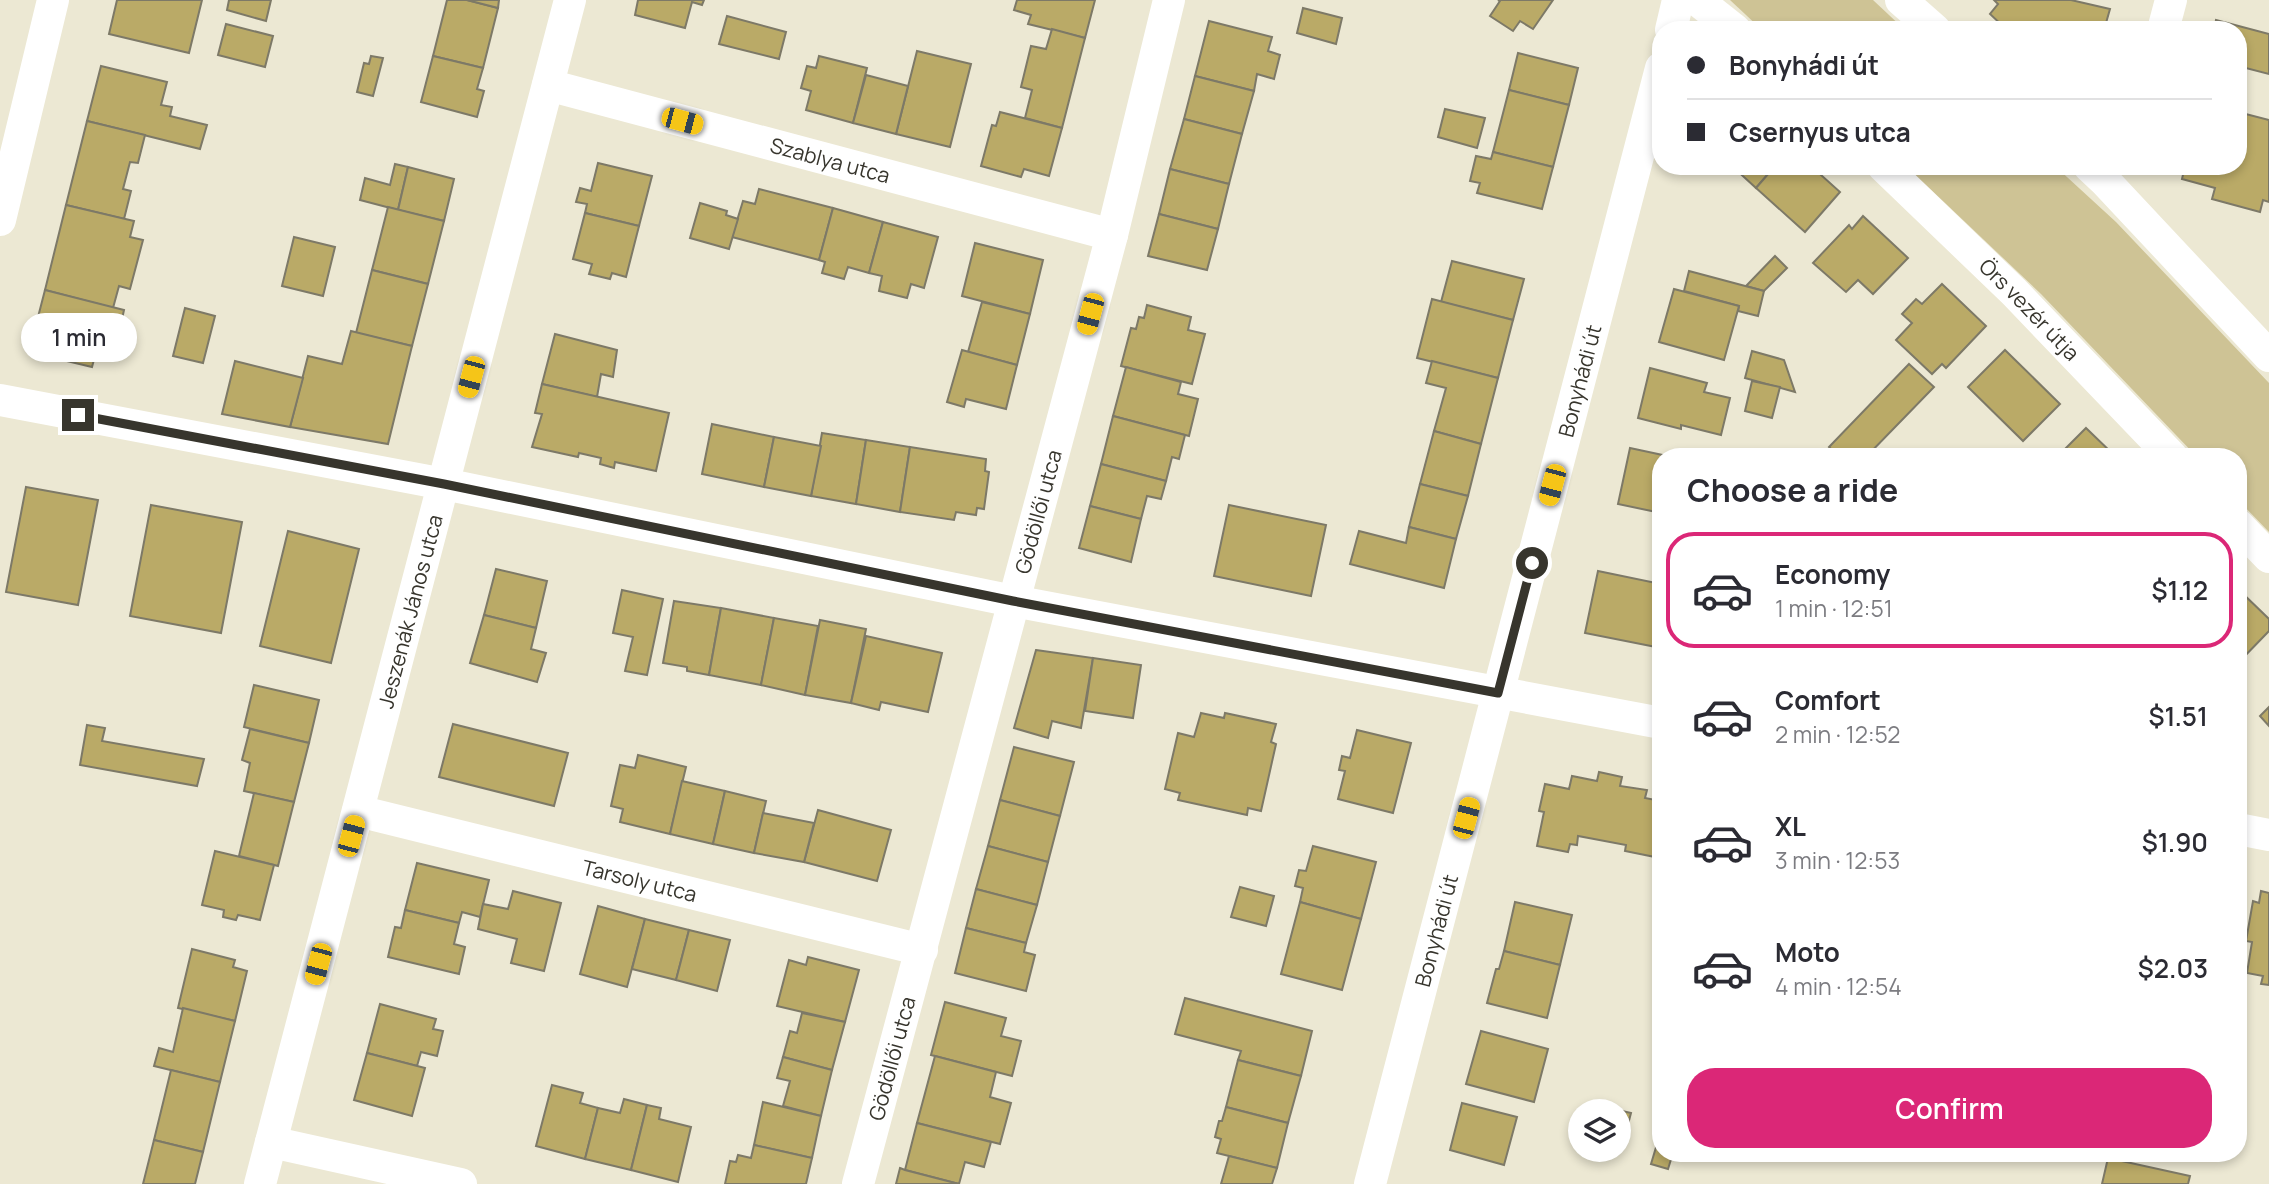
<!DOCTYPE html>
<meta charset="utf-8">
<style>
body{margin:0;font-family:Manrope,sans-serif;background:#f7f7f7;color:#2b2b33;height:100vh;display:flex;flex-direction:column;font-size:26px;white-space:nowrap}
*{box-sizing:border-box;margin:0}
p{font-size:23px;color:#7c7c81}
.icon{flex:none;width:38px;height:38px;fill:none;stroke:currentColor;stroke-width:2;stroke-linecap:round;stroke-linejoin:round}
.map{position:relative;flex:1;overflow:hidden}
.details{position:absolute;left:1652px;top:448px;width:595px;height:714px;display:flex;flex-direction:column;background:#fff;border-radius:28px;box-shadow:0 4px 10px #0003}
.details>*{flex:none}
.top-card{position:absolute;left:1652px;top:21px;width:595px;height:154px;border-radius:28px;box-shadow:0 4px 10px #0003;display:grid;align-content:center;height:154px;padding:0 35px;background:#fff}
.buttons{position:absolute;left:1568px;top:1099px;display:grid;gap:14px}
.buttons a{display:grid;place-items:center;width:63px;height:63px;border-radius:50%;background:#fff;box-shadow:0 4px 10px #0003;font-size:35px}
.end{position:absolute;width:32px;height:32px;margin:-16px;border:9px solid #37352d;background:#fff;box-shadow:0 0 0 4px #fff}
.from{border-radius:50%}
.bubble{position:absolute;height:49px;border-radius:24px;background:#fff;box-shadow:0 4px 10px #0003;font-size:23px;font-weight:600;line-height:49px;text-align:center}
.car{position:absolute;width:21px;height:42px;margin:-21px -10px;border-radius:9px;box-shadow:0 0 5px 2px #0007;background:linear-gradient(#f5c518 24%,#345 0 40%,#f5c518 0 76%,#345 0 86%,#f5c518 0)}
.top-card b{display:flex;align-items:center;gap:24px;height:66px;font-size:26px}
.top-card b+b{border-top:2px solid #e1e1e2}
.top-card i{width:18px;height:18px;background:#2b2b33}
ul{padding:0;list-style:none}
li{display:flex;align-items:center;gap:21px;height:116px;margin:0 14px 10px;padding:0 21px;border:4px solid transparent;border-radius:28px}
li div{flex:1}
li b{display:block;font-size:26px}
li em{font-style:normal;font-weight:600}
li.current{border-color:#db2777}
li>.icon{width:63px;height:63px;stroke-width:1.5}
h2{padding:0 35px;font-size:32px;line-height:84px}
.action{display:flex;gap:14px;margin-top:auto;padding:14px 35px}
.action a{flex:1;height:80px;border-radius:28px;background:#db2777;color:#fff;font-size:28px;font-weight:600;line-height:80px;text-align:center}
.map>svg:first-child{display:block}
.green{fill:#cec395}
.building{fill:#baaa67;stroke:#7d7967;stroke-width:2}
.lines{fill:none;stroke-linecap:round;stroke-linejoin:round}
.street{stroke:#fff;stroke-width:32}
.route{stroke:#37352d;stroke-width:9}
.labels{text-anchor:middle;dominant-baseline:central;stroke-width:7;stroke-linejoin:round;paint-order:stroke}
.street-label{font-size:21px;fill:#37352d;stroke:#ece8d3}
</style>
<div class="map">
<svg width="2269" height="1184" viewBox="0 0 2269 1184">
<rect width="100%" height="100%" fill="#ece8d3"/>
<!-- green -->
<g class="green">
<polygon points="1730,0 1873,0 1905,30 1762,30"/>
<polygon points="1906,166 2055,166 2116,222 2269,383 2269,532 2238,500 2238,457 2197,457 2041,294"/>
</g>
<!-- building -->
<g class="building">
<polygon points="117,0 202,0 189,53 109,34"/>
<polygon points="229,0 271,0 266,21 227,10"/>
<polygon points="447,0 467,0 498,8 483,68 433,56"/>
<polygon points="467,0 499,0 498,8"/>
<polygon points="638,0 704,0 702,5 692,2 685,28 635,15"/>
<polygon points="1017,0 1095,0 1085,38 1028,24 1031,15 1014,10"/>
<polygon points="1498,0 1553,0 1533,29 1520,21 1513,31 1490,16 1500,1"/>
<polygon points="1994,0 2071,0 2110,9 2104,30 2007,30 1990,14 1998,4"/>
<polygon points="1303,8 1342,18 1336,44 1297,33"/>
<polygon points="727,16 786,32 779,59 719,44"/>
<polygon points="2216,20 2269,34 2269,74 2238,66 2238,30 2214,30"/>
<polygon points="1209,21 1272,37 1268,51 1280,55 1274,79 1257,74 1254,91 1195,76"/>
<polygon points="226,24 273,36 265,67 218,55"/>
<polygon points="1052,29 1085,38 1062,128 1025,118 1032,90 1021,87 1031,46 1046,49"/>
<polygon points="917,51 971,64 950,147 896,134"/>
<polygon points="1518,53 1578,68 1569,105 1509,90"/>
<polygon points="371,56 383,58 373,96 357,92 364,63 369,64"/>
<polygon points="433,56 483,68 477,89 484,91 477,117 421,102"/>
<polygon points="819,56 867,68 853,123 806,110 811,91 801,88 807,66 816,68"/>
<polygon points="101,66 167,82 161,105 172,107 170,116 207,125 200,149 87,121"/>
<polygon points="866,75 908,86 896,134 853,123"/>
<polygon points="1195,76 1254,91 1242,134 1184,119"/>
<polygon points="1509,90 1569,105 1553,167 1493,152"/>
<polygon points="1445,109 1485,118 1477,148 1438,137"/>
<polygon points="1000,112 1062,128 1049,176 1024,169 1021,177 981,166 992,125 996,126"/>
<polygon points="2238,112 2269,120 2269,202 2263,200 2260,212 2212,199 2215,188 2182,179 2185,166 2238,166"/>
<polygon points="1184,119 1242,134 1229,184 1170,169"/>
<polygon points="87,121 145,135 138,163 130,162 123,189 131,191 124,219 66,205"/>
<polygon points="1493,152 1553,167 1542,209 1477,193 1480,183 1470,181 1476,156 1491,159"/>
<polygon points="598,163 652,176 639,226 585,213 587,204 576,202 580,188 591,191"/>
<polygon points="395,164 408,167 398,210 360,200 365,178 390,185"/>
<polygon points="1732,166 1775,166 1756,188"/>
<polygon points="1775,166 1811,166 1840,192 1805,232 1756,188"/>
<polygon points="408,167 454,179 444,221 398,210"/>
<polygon points="1170,169 1229,184 1218,229 1159,214"/>
<polygon points="759,189 833,208 819,260 732,237 743,201 755,204"/>
<polygon points="700,203 727,211 726,215 738,219 729,249 690,238"/>
<polygon points="66,205 134,221 130,237 143,240 130,289 119,286 113,308 45,290"/>
<polygon points="388,207 444,221 428,284 372,270"/>
<polygon points="833,208 883,222 869,273 848,267 844,279 822,273 825,262 819,260"/>
<polygon points="585,213 639,226 626,277 612,273 610,279 589,274 592,264 573,259"/>
<polygon points="1159,214 1218,229 1207,270 1148,256"/>
<polygon points="1863,216 1908,258 1873,294 1858,280 1846,292 1813,263 1849,225 1852,229"/>
<polygon points="883,222 938,237 924,288 911,284 907,298 879,291 882,276 869,273"/>
<polygon points="294,237 335,247 323,296 282,286"/>
<polygon points="975,243 1043,260 1030,314 962,296"/>
<polygon points="1775,256 1787,268 1764,291 1746,286"/>
<polygon points="1452,261 1524,279 1513,320 1441,302"/>
<polygon points="372,270 428,284 412,346 356,333"/>
<polygon points="1689,271 1764,291 1758,316 1738,311 1739,306 1684,291"/>
<polygon points="1942,284 1986,326 1946,368 1942,364 1932,374 1896,340 1912,323 1902,314 1916,299 1922,304"/>
<polygon points="1674,289 1739,306 1724,360 1659,342"/>
<polygon points="45,290 124,310 118,337 101,333 92,367 29,352"/>
<polygon points="1432,299 1513,320 1498,378 1417,358"/>
<polygon points="982,302 1030,314 1017,365 968,352"/>
<polygon points="1147,305 1191,317 1188,330 1205,334 1192,384 1121,366 1131,328 1136,329 1139,317 1144,318"/>
<polygon points="185,308 215,316 203,363 173,356"/>
<polygon points="351,331 412,346 388,444 290,427 308,356 342,364"/>
<polygon points="555,334 617,350 613,377 601,374 597,397 542,384"/>
<polygon points="962,350 1017,365 1006,409 966,399 964,407 947,402"/>
<polygon points="2005,350 2060,404 2023,441 1968,387"/>
<polygon points="1752,351 1784,360 1795,392 1745,378"/>
<polygon points="235,361 303,378 290,427 222,414"/>
<polygon points="1432,361 1498,378 1481,444 1434,431 1446,388 1426,383"/>
<polygon points="1909,364 1934,387 1866,457 1839,457 1829,447"/>
<polygon points="1126,367 1181,382 1178,394 1198,399 1189,436 1113,416"/>
<polygon points="1650,368 1707,383 1704,392 1730,398 1721,435 1681,425 1681,429 1638,418"/>
<polygon points="1752,381 1780,387 1772,418 1745,411"/>
<polygon points="542,384 669,413 656,471 615,462 614,468 600,464 601,458 579,453 578,457 532,447 542,414 535,413"/>
<polygon points="1113,416 1185,435 1179,459 1172,457 1166,481 1101,464"/>
<polygon points="712,424 774,437 764,487 702,474"/>
<polygon points="2086,428 2116,457 2057,457"/>
<polygon points="1434,431 1481,444 1468,496 1420,484"/>
<polygon points="822,433 866,440 856,504 811,496"/>
<polygon points="774,437 821,446 811,496 764,487"/>
<polygon points="866,440 910,447 900,512 856,504"/>
<polygon points="910,447 986,459 985,471 989,472 984,509 977,508 976,515 956,512 954,520 900,512"/>
<polygon points="1630,448 1672,457 1661,457 1661,513 1618,504"/>
<polygon points="1101,464 1166,481 1161,499 1147,496 1141,519 1090,506"/>
<polygon points="1420,484 1468,496 1456,539 1409,527"/>
<polygon points="26,487 98,500 78,605 6,592"/>
<polygon points="151,505 242,522 221,633 130,616"/>
<polygon points="1229,505 1326,525 1311,596 1214,576"/>
<polygon points="1090,506 1141,519 1131,562 1079,548"/>
<polygon points="1409,527 1456,539 1444,588 1350,564 1359,531 1406,543"/>
<polygon points="288,531 359,549 331,663 260,646"/>
<polygon points="496,569 547,581 536,628 484,615"/>
<polygon points="1598,571 1661,584 1661,648 1585,633"/>
<polygon points="2238,589 2269,619 2269,631 2238,663"/>
<polygon points="622,590 663,599 647,675 625,671 633,637 613,633"/>
<polygon points="674,601 721,608 709,675 687,671 687,667 663,663"/>
<polygon points="721,608 774,618 761,685 709,675"/>
<polygon points="484,615 536,628 531,649 546,653 537,682 470,663"/>
<polygon points="774,618 818,626 805,695 761,685"/>
<polygon points="820,620 866,629 851,703 805,695"/>
<polygon points="866,636 942,653 928,712 881,702 879,710 851,703"/>
<polygon points="1036,650 1093,658 1081,728 1052,721 1048,738 1014,728"/>
<polygon points="1093,658 1141,665 1133,718 1085,711"/>
<polygon points="254,685 319,700 309,743 244,727"/>
<polygon points="2269,707 2269,726 2260,716"/>
<polygon points="1201,713 1224,718 1225,713 1276,724 1271,742 1276,744 1261,811 1248,808 1247,815 1178,800 1180,793 1165,789 1178,733 1194,737"/>
<polygon points="453,724 568,753 554,806 439,777"/>
<polygon points="87,725 105,728 102,741 204,759 197,786 80,765"/>
<polygon points="250,729 309,743 294,802 244,791 250,763 242,760"/>
<polygon points="1357,730 1411,743 1393,813 1338,799 1345,771 1339,770 1342,756 1350,758"/>
<polygon points="1014,747 1074,762 1060,816 1000,800"/>
<polygon points="638,755 686,767 670,834 620,822 623,809 611,806 620,765 635,768"/>
<polygon points="1599,772 1622,777 1620,786 1647,790 1645,798 1661,801 1661,833 1655,857 1625,851 1626,845 1578,836 1577,845 1570,844 1568,852 1537,846 1544,812 1539,811 1545,784 1569,789 1572,776 1597,781"/>
<polygon points="682,781 725,791 713,844 670,834"/>
<polygon points="725,791 766,801 754,853 713,844"/>
<polygon points="254,793 294,802 278,866 239,856"/>
<polygon points="1000,800 1060,816 1048,862 988,846"/>
<polygon points="818,810 891,830 877,881 804,862"/>
<polygon points="763,813 814,823 804,862 754,853"/>
<polygon points="988,846 1048,862 1037,905 976,889"/>
<polygon points="1313,846 1376,862 1361,919 1300,902 1303,888 1295,886 1299,870 1306,871"/>
<polygon points="215,851 274,865 260,920 238,915 236,920 223,917 224,910 202,905"/>
<polygon points="417,863 489,880 480,917 462,912 459,923 405,910"/>
<polygon points="1240,887 1274,896 1266,926 1231,917"/>
<polygon points="976,889 1037,905 1026,943 966,928"/>
<polygon points="513,891 561,903 544,971 511,963 517,939 478,929 483,904 508,909"/>
<polygon points="2261,891 2269,893 2269,985 2261,984 2263,976 2247,973 2252,942 2246,941 2253,901 2259,903"/>
<polygon points="1300,902 1361,919 1342,990 1281,974"/>
<polygon points="1515,902 1572,915 1560,965 1504,951"/>
<polygon points="598,906 645,919 627,987 580,974"/>
<polygon points="405,910 459,923 454,944 465,947 459,974 388,957 395,927 401,928"/>
<polygon points="645,919 689,930 676,980 632,969"/>
<polygon points="966,928 1026,943 1024,952 1035,955 1026,991 955,973"/>
<polygon points="689,930 730,940 717,991 676,980"/>
<polygon points="192,949 235,960 233,967 247,971 235,1021 178,1008"/>
<polygon points="1504,951 1560,965 1547,1018 1487,1003 1496,969 1499,969"/>
<polygon points="808,957 859,970 845,1022 777,1006 789,960 806,965"/>
<polygon points="1185,998 1312,1031 1301,1076 1238,1060 1241,1051 1175,1034"/>
<polygon points="945,1002 1006,1018 1001,1036 1021,1041 1012,1076 931,1055"/>
<polygon points="380,1004 436,1019 433,1029 443,1031 437,1056 421,1052 417,1066 367,1053"/>
<polygon points="183,1008 235,1021 220,1082 154,1066 159,1048 173,1052"/>
<polygon points="802,1013 845,1022 832,1070 783,1057 790,1031 797,1033"/>
<polygon points="1481,1031 1548,1049 1534,1102 1466,1084"/>
<polygon points="367,1053 425,1068 412,1116 354,1100"/>
<polygon points="935,1056 996,1072 990,1097 1011,1103 1000,1144 917,1123"/>
<polygon points="783,1057 832,1070 821,1116 783,1106 790,1081 777,1078"/>
<polygon points="1238,1060 1301,1076 1288,1123 1226,1107"/>
<polygon points="171,1070 220,1082 203,1152 154,1140"/>
<polygon points="552,1085 583,1093 580,1103 598,1108 585,1159 536,1146"/>
<polygon points="624,1099 647,1105 631,1170 585,1159 598,1108 620,1113"/>
<polygon points="763,1102 821,1116 812,1158 754,1145"/>
<polygon points="1462,1103 1517,1117 1504,1165 1450,1150"/>
<polygon points="647,1105 661,1108 659,1119 691,1127 678,1182 631,1170"/>
<polygon points="1226,1107 1288,1123 1277,1168 1217,1153 1221,1139 1215,1137 1219,1121 1222,1121"/>
<polygon points="1605,1107 1631,1113 1626,1132 1619,1130 1619,1111 1604,1111"/>
<polygon points="917,1123 991,1142 984,1167 965,1162 959,1184 905,1170"/>
<polygon points="154,1140 203,1152 195,1184 143,1184"/>
<polygon points="1657,1144 1661,1145 1661,1153 1673,1153 1668,1169 1651,1164"/>
<polygon points="754,1145 812,1158 806,1184 725,1184 730,1161 736,1162 738,1155 751,1158"/>
<polygon points="1229,1156 1277,1168 1272,1184 1221,1184"/>
<polygon points="2108,1158 2190,1176 2188,1184 2102,1184"/>
<polygon points="900,1168 905,1170 959,1184 896,1184"/>
</g>
<g class="lines">
<!-- street -->
<g class="street">
<polyline points="1697,0 1735,30"/>
<polyline points="1901,0 1935,30"/>
<polyline points="1671,30 1678,0"/>
<polyline points="2163,30 2171,0"/>
<path id="s1" d="M548,85L1112,235"/>
<path id="s2" d="M1883,166L2014,292L2172,457"/>
<polyline points="2089,166 2105,181 2269,356"/>
<polyline points="0,220 53,0"/>
<polyline points="0,400 444,484 1013,601 1661,723"/>
<polyline points="2238,525 2269,557"/>
<path id="s3" d="M358,811L922,950"/>
<polyline points="2238,829 2269,835"/>
<polyline points="271,1142 461,1184"/>
<path id="s4" d="M260,1184L570,0"/>
<path id="s5" d="M858,1184L1112,235L1169,0"/>
<path id="s6" d="M1370,1184L1661,68"/>
</g>
</g>
<g class="lines">
<!-- route -->
<polyline class="route" points="78,415 444,484 1013,601 1498,693 1532,563"/>
</g>
<g class="labels">
<!-- street labels -->
<g class="street-label">
<text stroke="none"><textPath href="#s1" startOffset="292">Szablya utca</textPath></text>
<text stroke="none"><textPath href="#s2" startOffset="205">Örs vezér útja</textPath></text>
<text stroke="none"><textPath href="#s6" startOffset="830">Bonyhádi út</textPath></text>
<text stroke="none"><textPath href="#s5" startOffset="696">Gödöllői utca</textPath></text>
<text stroke="none"><textPath href="#s4" startOffset="592">Jeszenák János utca</textPath></text>
<text stroke="none"><textPath href="#s3" startOffset="290">Tarsoly utca</textPath></text>
<text stroke="none"><textPath href="#s6" startOffset="262">Bonyhádi út</textPath></text>
<text stroke="none"><textPath href="#s5" startOffset="130">Gödöllői utca</textPath></text>
</g>
</g>
</svg>
<div class="buttons">
<a><svg class="icon" aria-label="layers" viewBox="0 0 24 24"><path d="M12 4l9 5-9 5-9-5zM3 14l9 5 9-5"/></svg></a>
</div>
<i class="end from" style="left:1532px;top:563px"></i>
<i class="end" style="left:78px;top:415px"></i>
<div class="bubble" style="left:21px;top:313px;width:116px">1 min</div>
<i class="car" style="left:682px;top:121px;rotate:105deg"></i>
<i class="car" style="left:1090px;top:314px;rotate:195deg"></i>
<i class="car" style="left:471px;top:377px;rotate:195deg"></i>
<i class="car" style="left:1552px;top:485px;rotate:195deg"></i>
<i class="car" style="left:1466px;top:818px;rotate:15deg"></i>
<i class="car" style="left:351px;top:836px;rotate:15deg"></i>
<i class="car" style="left:318px;top:964px;rotate:195deg"></i>
<div class="top-card">
<b><i class="from"></i>Bonyhádi út</b>
<b><i></i>Csernyus utca</b>
</div>
<section class="details">
<h2>Choose a ride</h2>
<ul>
<li class="current"><svg class="icon" aria-label="car" viewBox="0 0 24 24"><path d="M5 17H2v-5l4-1 3-4h7l3 4 3 1v5h-3M9 17h6M6 11h13"/><circle cx="7" cy="17" r="2"/><circle cx="17" cy="17" r="2"/></svg><div><b>Economy</b><p>1 min · 12:51</p></div><em>$1.12</em></li>
<li><svg class="icon" aria-label="car" viewBox="0 0 24 24"><path d="M5 17H2v-5l4-1 3-4h7l3 4 3 1v5h-3M9 17h6M6 11h13"/><circle cx="7" cy="17" r="2"/><circle cx="17" cy="17" r="2"/></svg><div><b>Comfort</b><p>2 min · 12:52</p></div><em>$1.51</em></li>
<li><svg class="icon" aria-label="car" viewBox="0 0 24 24"><path d="M5 17H2v-5l4-1 3-4h7l3 4 3 1v5h-3M9 17h6M6 11h13"/><circle cx="7" cy="17" r="2"/><circle cx="17" cy="17" r="2"/></svg><div><b>XL</b><p>3 min · 12:53</p></div><em>$1.90</em></li>
<li><svg class="icon" aria-label="car" viewBox="0 0 24 24"><path d="M5 17H2v-5l4-1 3-4h7l3 4 3 1v5h-3M9 17h6M6 11h13"/><circle cx="7" cy="17" r="2"/><circle cx="17" cy="17" r="2"/></svg><div><b>Moto</b><p>4 min · 12:54</p></div><em>$2.03</em></li>
</ul>
<div class="action"><a>Confirm</a></div>
</section>
</div>
